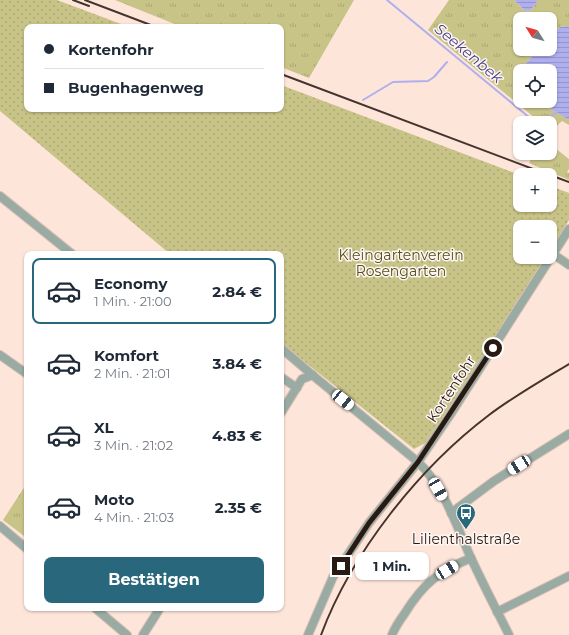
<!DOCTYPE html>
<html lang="de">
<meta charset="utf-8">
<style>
body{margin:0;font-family:Montserrat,sans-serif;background:#f2f2f3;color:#1f2937;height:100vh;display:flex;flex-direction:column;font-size:15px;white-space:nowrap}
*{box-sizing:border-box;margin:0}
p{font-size:13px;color:#747a83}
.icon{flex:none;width:22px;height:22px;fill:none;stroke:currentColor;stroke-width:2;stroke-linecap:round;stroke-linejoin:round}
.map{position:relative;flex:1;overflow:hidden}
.sheet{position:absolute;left:24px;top:251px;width:260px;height:360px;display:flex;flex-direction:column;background:#fff;border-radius:8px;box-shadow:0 1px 3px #0004}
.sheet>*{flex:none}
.guide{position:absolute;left:24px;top:24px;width:260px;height:88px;border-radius:8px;box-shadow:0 1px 3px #0004;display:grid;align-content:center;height:88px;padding:0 20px;background:#fff}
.needle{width:26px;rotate:307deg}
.controls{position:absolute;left:513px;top:12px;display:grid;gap:8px}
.controls a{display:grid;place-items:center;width:44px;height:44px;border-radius:8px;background:#fff;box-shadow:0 1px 3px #0004;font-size:20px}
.end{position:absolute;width:18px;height:18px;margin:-9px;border:5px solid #281913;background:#fff;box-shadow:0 0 0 2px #fff}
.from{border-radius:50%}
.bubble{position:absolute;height:28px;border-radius:8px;background:#fff;box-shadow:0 1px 3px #0004;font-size:13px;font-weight:700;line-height:28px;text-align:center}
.car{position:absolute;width:12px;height:24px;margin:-12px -6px;border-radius:5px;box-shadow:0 0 3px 1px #0007;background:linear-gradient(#fff 24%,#345 0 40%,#fff 0 76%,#345 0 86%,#fff 0)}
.guide b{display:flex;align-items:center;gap:14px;height:38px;font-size:15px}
.guide b+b{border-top:1px solid #e0e1e3}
.guide i{width:10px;height:10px;background:#1f2937}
ul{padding:7px 0 0;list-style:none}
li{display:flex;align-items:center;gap:12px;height:66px;margin:0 8px 6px;padding:0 12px;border:2px solid transparent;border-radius:8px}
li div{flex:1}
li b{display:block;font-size:15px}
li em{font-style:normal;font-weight:700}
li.on{border-color:#28677c}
li>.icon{width:36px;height:36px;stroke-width:1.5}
.button{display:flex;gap:8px;margin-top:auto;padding:8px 20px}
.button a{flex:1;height:46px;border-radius:8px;background:#28677c;color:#fff;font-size:16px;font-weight:700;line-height:46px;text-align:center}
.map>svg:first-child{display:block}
.grass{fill:url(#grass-tufts)}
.garden{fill:url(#garden-dots)}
.water{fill:url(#water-rules)}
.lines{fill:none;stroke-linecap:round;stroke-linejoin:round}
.stream{stroke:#afafee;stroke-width:2}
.minor-casing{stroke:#d7c0b6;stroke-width:10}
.minor{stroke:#99aba2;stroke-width:8}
.rail{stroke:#45342e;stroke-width:2}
.route{stroke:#281913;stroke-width:5}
.labels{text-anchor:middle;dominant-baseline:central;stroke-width:3;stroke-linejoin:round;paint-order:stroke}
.park-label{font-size:14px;fill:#544f1c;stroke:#fff6f2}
.street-label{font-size:14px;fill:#281913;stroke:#fff6f2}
.poi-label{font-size:14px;fill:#281913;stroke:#fff6f2}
.water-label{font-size:15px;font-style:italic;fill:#453e87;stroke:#fff6f2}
</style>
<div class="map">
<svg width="569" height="635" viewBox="0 0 569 635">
<defs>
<pattern id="grass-tufts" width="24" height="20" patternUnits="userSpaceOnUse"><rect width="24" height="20" fill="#c8c387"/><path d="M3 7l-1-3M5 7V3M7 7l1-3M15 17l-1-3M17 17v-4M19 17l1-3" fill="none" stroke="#aca774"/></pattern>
<pattern id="garden-dots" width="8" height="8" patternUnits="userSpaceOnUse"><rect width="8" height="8" fill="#c8c387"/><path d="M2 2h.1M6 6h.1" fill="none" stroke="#aca774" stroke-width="1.8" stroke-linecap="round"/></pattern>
<pattern id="water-rules" width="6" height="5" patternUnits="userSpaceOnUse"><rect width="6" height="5" fill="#afafee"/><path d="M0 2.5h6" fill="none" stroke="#9796cb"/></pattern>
</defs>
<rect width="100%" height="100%" fill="#fee5da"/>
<!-- grass -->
<g class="grass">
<polygon points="115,0 354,0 309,78 281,67 281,27 182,27"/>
<polygon points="449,0 514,0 525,11 531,10 538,0 569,0 569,27 567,26 560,27 550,38 550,19 520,19 520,49 539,49 515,75 516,87 520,90 520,101 537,101 569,120 569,125 562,121 551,131 550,123 541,123 428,30"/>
<polygon points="550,144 569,159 569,169 567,172 569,173 569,180 529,163 534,153 550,153"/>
<polygon points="27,483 27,532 24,536 3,520"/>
</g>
<!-- garden -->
<polygon class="garden" points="0,0 57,0 129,27 27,27 27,109 281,109 281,85 520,175 520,205 550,205 550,186 569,193 569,220 550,251 550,227 520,227 520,257 546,257 431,440 414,449 281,343 281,254 170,254 0,111"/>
<!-- water -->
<g class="water">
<polygon points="514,0 538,0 531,10 525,11"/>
<polygon points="567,26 569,27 569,120 537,101 550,101 550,71 520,71 520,90 516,87 515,75 539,49 550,49 550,38 560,27"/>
</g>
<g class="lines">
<!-- stream -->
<g class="stream">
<polyline points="387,0 536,123"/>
<polyline points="363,100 393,82 428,81 434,77 447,62"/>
<polyline points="540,123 557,112"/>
</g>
<defs>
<g id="minor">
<polyline points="0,196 72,254"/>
<polyline points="553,254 569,265"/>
<path d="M281,348L316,378L418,462C444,487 456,525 471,558C483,584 496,609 509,635"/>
<polyline points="0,355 27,374"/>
<polyline points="281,377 297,388"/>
<polyline points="281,413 302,379 313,375"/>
<polyline points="451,513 494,481 569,434"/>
<polyline points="0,526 27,549"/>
<polyline points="95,608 127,635"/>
<polyline points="497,612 569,576"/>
<polyline points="143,635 160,608"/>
<polyline points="308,635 333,577 369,523 418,462 450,415 569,229"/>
<path d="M392,635C395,627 400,620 405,613C423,584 439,571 471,558"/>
</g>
</defs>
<!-- minor casing -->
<use href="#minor" class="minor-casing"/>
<!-- minor -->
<use href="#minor" class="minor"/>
<!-- rail -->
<g class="rail">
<polyline points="73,0 89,6"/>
<polyline points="85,0 156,27"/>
<polyline points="281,74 549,175"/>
<polyline points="550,175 569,182"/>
<path d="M321,635C352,552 419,468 489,415C514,396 542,380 569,364"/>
</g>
</g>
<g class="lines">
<!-- route -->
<polyline class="route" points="341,566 369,523 418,462 493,348"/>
</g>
<!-- icons -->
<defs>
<symbol id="bus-pin" viewBox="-11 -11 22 30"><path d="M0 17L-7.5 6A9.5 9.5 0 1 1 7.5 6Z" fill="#28677c" stroke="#fff6f2"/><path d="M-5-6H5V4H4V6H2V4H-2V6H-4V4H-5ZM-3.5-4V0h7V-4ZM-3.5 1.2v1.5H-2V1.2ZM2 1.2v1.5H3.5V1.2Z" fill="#fff"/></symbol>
</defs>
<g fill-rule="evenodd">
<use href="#bus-pin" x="455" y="502" width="22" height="30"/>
</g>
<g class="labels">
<!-- park labels -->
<g class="park-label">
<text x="401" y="255">Kleingartenverein<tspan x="401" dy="16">Rosengarten</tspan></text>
</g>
<!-- street labels -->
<g class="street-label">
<text transform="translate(451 389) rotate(-57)">Kortenfohr</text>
</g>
<!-- poi labels -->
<g class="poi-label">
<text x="466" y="539">Lilienthalstraße</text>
</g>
<!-- water labels -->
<g class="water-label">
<text transform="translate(469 53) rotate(40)">Seekenbek</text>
</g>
</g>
</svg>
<div class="controls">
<a><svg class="needle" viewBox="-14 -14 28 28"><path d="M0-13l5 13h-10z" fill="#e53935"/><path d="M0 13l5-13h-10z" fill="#747a83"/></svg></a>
<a><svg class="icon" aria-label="locate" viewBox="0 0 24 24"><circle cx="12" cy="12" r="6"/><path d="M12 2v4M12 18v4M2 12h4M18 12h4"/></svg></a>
<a><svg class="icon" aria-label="layers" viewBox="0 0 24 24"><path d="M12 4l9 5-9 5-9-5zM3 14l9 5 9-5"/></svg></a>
<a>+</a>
<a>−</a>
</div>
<i class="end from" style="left:493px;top:348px"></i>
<i class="end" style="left:341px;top:566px"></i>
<div class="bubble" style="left:355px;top:552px;width:74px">1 Min.</div>
<i class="car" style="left:343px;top:400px;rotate:129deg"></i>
<i class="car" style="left:519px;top:465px;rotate:238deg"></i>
<i class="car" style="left:438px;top:489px;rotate:150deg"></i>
<i class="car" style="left:447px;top:570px;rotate:59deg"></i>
<div class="guide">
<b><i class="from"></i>Kortenfohr</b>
<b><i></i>Bugenhagenweg</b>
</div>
<section class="sheet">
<ul>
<li class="on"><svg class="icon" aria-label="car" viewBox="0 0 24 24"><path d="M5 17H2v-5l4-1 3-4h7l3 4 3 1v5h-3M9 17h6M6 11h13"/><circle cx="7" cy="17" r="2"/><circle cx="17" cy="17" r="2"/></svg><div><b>Economy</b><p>1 Min. · 21:00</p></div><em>2.84 €</em></li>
<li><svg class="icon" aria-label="car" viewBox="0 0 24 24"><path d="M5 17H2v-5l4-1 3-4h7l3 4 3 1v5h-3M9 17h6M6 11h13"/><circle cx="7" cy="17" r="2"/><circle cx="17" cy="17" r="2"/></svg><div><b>Komfort</b><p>2 Min. · 21:01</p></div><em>3.84 €</em></li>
<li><svg class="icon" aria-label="car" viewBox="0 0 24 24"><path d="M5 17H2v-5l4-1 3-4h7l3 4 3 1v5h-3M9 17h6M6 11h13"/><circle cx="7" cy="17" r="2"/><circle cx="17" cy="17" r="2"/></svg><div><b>XL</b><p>3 Min. · 21:02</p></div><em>4.83 €</em></li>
<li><svg class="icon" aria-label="car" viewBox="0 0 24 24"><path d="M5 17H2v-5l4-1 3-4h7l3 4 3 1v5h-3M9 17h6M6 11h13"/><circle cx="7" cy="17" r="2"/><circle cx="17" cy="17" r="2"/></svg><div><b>Moto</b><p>4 Min. · 21:03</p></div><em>2.35 €</em></li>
</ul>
<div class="button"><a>Bestätigen</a></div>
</section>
</div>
